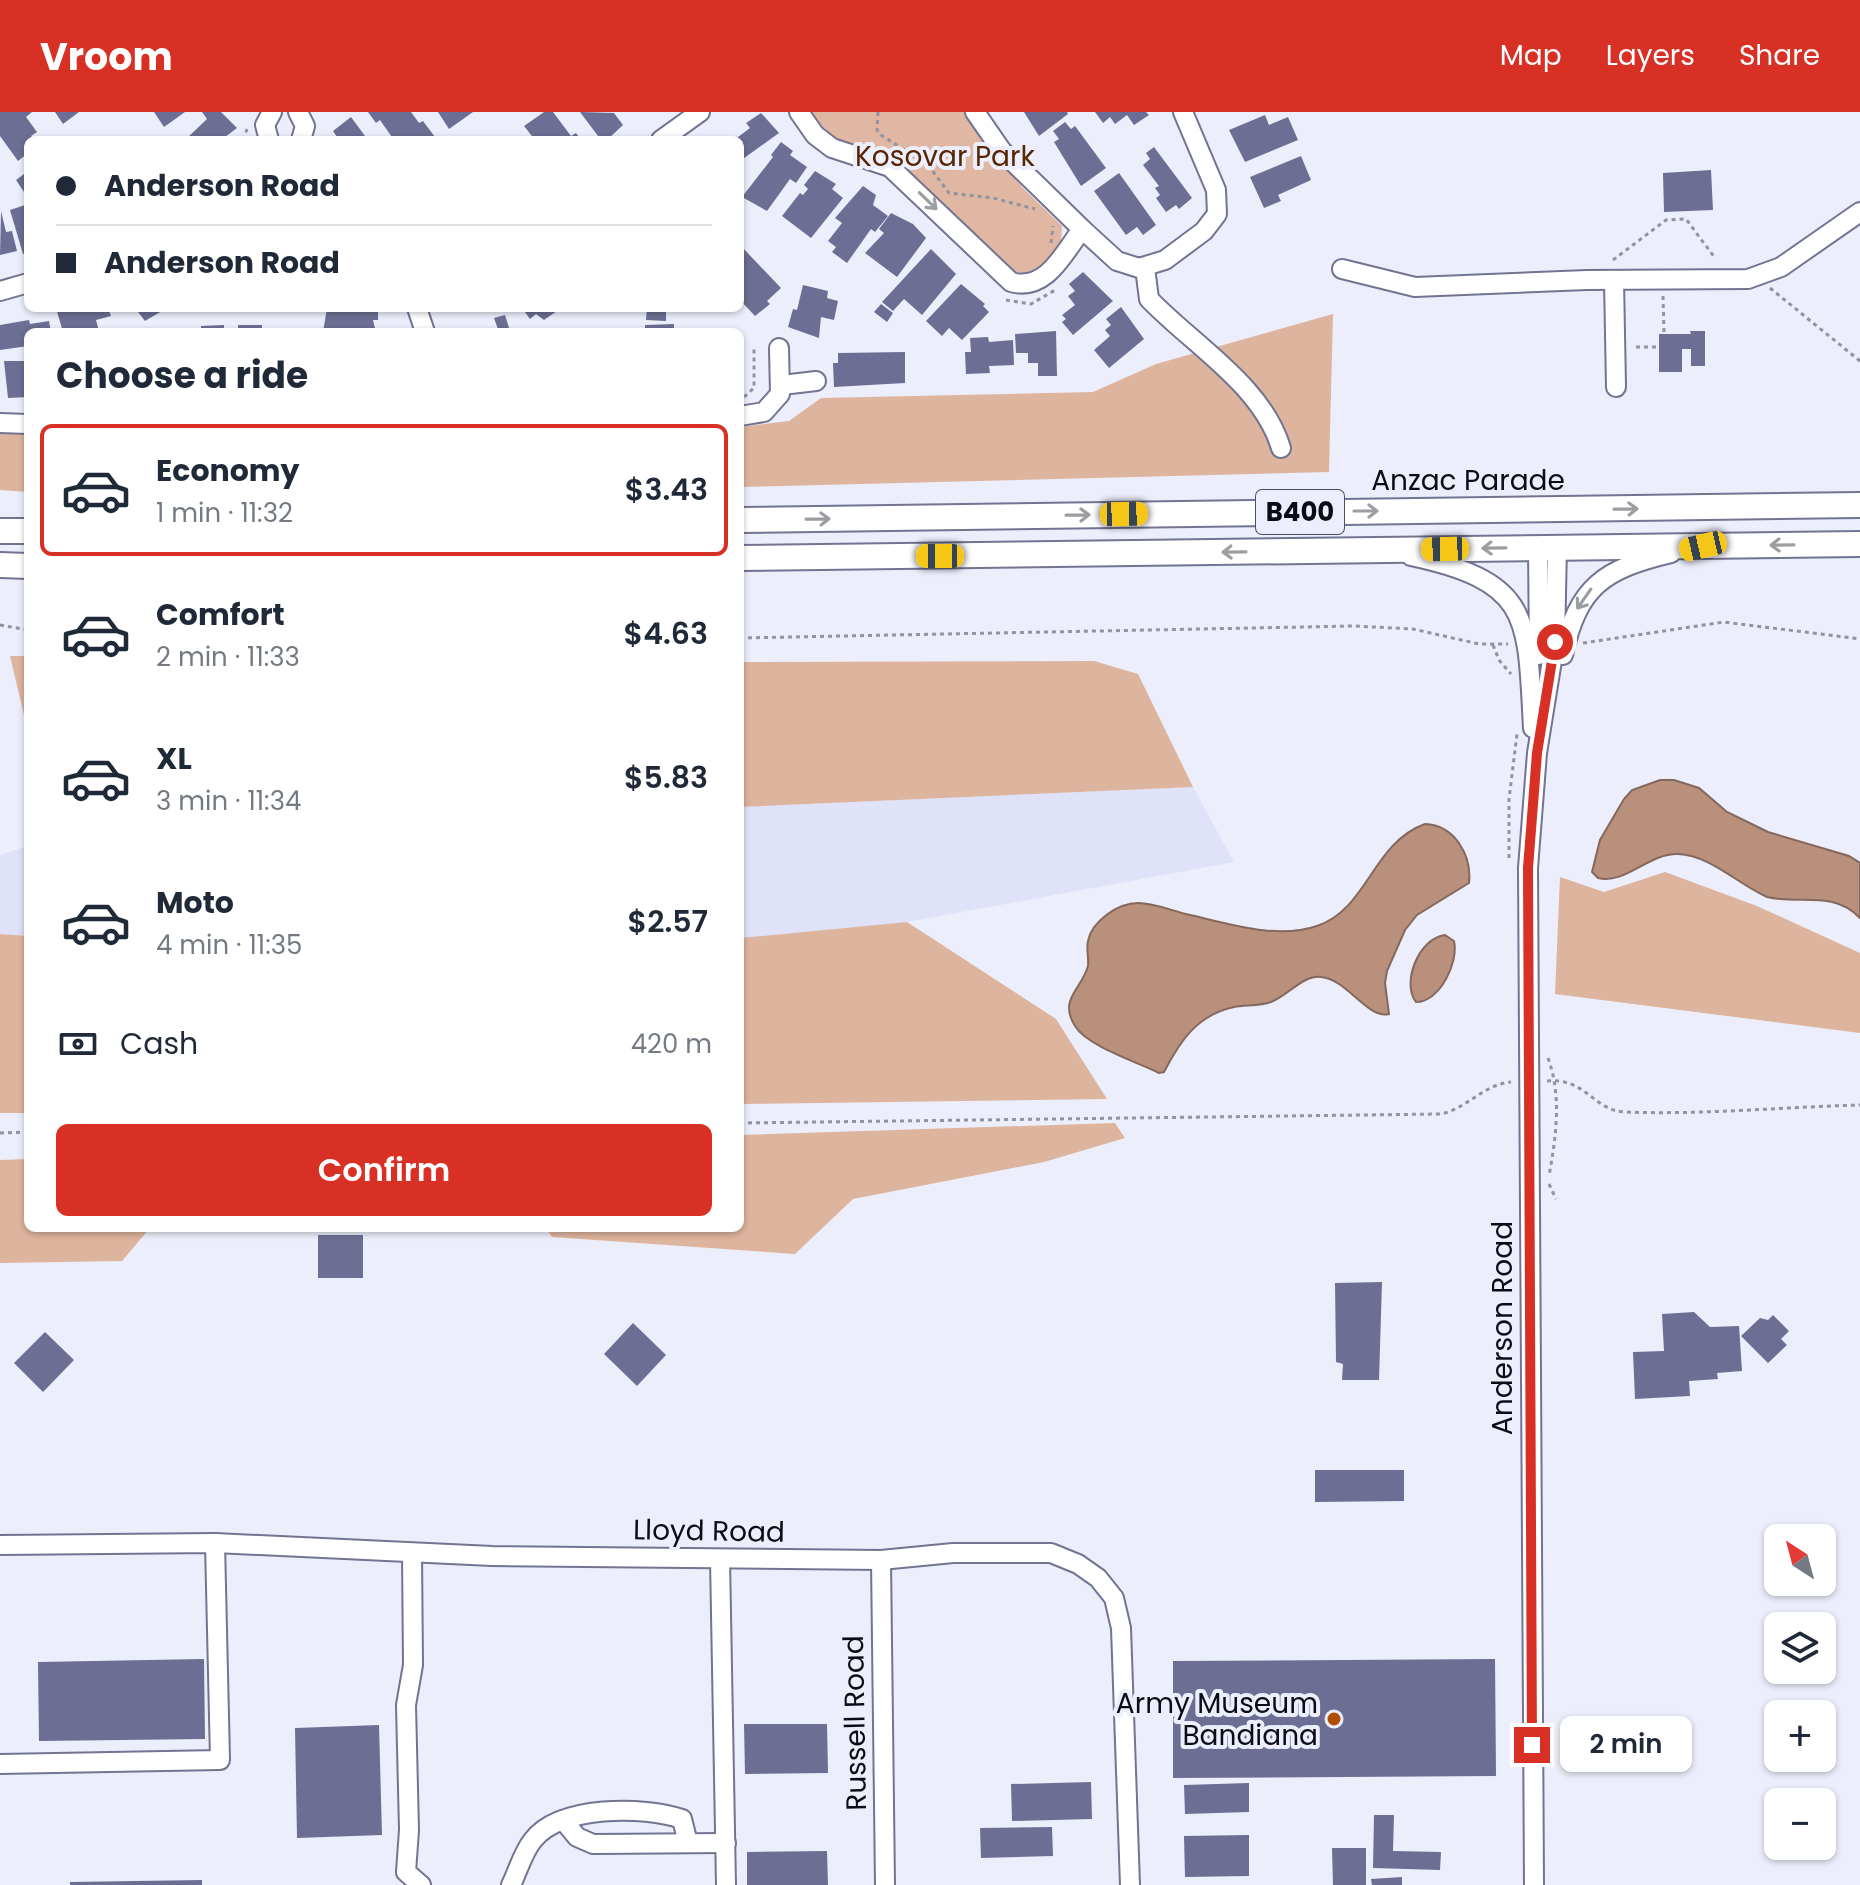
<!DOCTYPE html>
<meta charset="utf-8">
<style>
body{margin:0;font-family:Poppins,sans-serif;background:#f2f2f3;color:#1f2937;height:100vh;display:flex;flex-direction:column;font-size:30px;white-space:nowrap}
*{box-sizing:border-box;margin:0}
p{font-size:26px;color:#747a83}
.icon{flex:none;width:44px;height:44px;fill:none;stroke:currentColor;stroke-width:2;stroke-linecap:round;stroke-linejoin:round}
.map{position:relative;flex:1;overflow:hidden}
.side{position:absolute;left:24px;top:216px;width:720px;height:904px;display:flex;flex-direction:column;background:#fff;border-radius:12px;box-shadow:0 2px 6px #0004}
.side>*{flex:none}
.top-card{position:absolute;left:24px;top:24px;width:720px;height:176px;border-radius:12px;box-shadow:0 2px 6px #0004;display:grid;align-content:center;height:176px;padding:0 32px;background:#fff}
.needle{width:52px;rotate:324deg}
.buttons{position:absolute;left:1764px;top:1412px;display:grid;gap:16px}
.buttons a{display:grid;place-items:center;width:72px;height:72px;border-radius:12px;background:#fff;box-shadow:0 2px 6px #0004;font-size:40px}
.end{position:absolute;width:36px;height:36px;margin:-18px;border:10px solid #d93025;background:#fff;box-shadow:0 0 0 4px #fff}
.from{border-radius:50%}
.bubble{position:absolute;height:56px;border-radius:12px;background:#fff;box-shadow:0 2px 6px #0004;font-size:26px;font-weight:600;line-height:56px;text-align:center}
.car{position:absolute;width:24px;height:48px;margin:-24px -12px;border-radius:10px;box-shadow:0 0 6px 2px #0007;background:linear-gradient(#f5c518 24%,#345 0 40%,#f5c518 0 76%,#345 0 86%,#f5c518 0)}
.top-card b{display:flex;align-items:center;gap:28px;height:76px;font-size:30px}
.top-card b+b{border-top:2px solid #e0e1e3}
.top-card i{width:20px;height:20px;background:#1f2937}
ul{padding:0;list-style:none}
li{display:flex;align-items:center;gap:24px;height:132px;margin:0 16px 12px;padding:0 16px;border:4px solid transparent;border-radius:12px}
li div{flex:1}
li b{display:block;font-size:30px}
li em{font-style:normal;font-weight:600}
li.selected{border-color:#d93025}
li>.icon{width:72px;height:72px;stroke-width:1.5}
h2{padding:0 32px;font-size:36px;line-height:96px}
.pay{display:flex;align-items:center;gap:20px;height:88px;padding:0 32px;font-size:30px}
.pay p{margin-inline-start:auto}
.cta{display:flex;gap:16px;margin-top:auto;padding:16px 32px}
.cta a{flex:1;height:92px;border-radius:12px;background:#d93025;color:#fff;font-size:32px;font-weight:600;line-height:92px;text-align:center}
header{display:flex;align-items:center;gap:48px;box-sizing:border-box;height:112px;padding:0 40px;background:#d93025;color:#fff}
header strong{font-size:38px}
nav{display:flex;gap:44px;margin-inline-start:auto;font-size:28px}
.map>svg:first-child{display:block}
.built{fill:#dfe2f9}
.green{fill:#e0b7a2}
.forest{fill:#ddb49e}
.water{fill:#b8907b;stroke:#84685d;stroke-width:2}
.building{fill:#6c6f93}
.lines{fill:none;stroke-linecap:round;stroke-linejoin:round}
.minor-casing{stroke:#727491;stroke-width:22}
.major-casing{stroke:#727491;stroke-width:28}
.path{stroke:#91939f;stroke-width:3;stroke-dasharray:4 4;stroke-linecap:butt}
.minor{stroke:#fff;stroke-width:18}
.major{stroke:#fff;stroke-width:24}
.oneway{stroke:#9d9ea2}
.route{stroke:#d93025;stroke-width:10}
.poi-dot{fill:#af4f04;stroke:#eceefb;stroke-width:3}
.labels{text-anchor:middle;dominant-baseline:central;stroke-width:8;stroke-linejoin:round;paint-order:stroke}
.shield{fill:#eceefb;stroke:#4e505b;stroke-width:2}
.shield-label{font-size:26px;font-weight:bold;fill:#0b0c16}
.park-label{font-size:28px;fill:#572502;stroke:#eceefb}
.street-label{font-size:28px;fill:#0b0c16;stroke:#eceefb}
.poi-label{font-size:28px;fill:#0b0c16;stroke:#eceefb;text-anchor:end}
</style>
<header>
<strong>Vroom</strong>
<nav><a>Map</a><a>Layers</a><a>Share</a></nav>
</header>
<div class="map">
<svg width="1860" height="1773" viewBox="0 0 1860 1773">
<rect width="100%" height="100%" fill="#eceefb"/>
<!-- built -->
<g class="built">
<polygon points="1193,675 1234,750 907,810 740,826 740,695"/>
<polygon points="28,734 28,868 0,873 0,743"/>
</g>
<!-- green -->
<path class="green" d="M809,0H966L1023,76L1062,114L1061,133L1042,156L1028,161L1012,160C978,128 945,90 907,63C871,37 838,39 809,0Z"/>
<!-- forest -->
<g class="forest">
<polygon points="1333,202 1329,360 740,375 740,315 789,309 821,286 1093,280 1156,252"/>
<polygon points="0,319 28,319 28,380 0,378"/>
<polygon points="10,544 28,544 28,620"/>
<polygon points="1094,549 1138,562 1193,675 740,695 740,550"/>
<polygon points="1665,760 1757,794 1860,841 1860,921 1555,882 1560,765 1604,780"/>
<polygon points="907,810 1056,907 1107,987 740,992 740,826"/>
<polygon points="0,822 28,824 28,1001 0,1001"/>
<polygon points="1115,1011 1125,1026 1044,1050 853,1087 795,1142 552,1125 546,1116 740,1116 740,1023"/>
<polygon points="28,1047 28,1116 150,1116 122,1149 0,1151 0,1048"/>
</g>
<!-- water -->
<g class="water">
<path d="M1660,668H1674L1699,676L1727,700L1768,720L1849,744L1860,751V806C1833,778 1801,793 1767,785C1739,773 1710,743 1678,742C1649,741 1625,773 1598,766L1592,760L1600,728L1624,687L1632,678Z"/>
<path d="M1425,712C1455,713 1472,744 1469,771L1417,803L1405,818L1387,859L1385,871L1389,902C1368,908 1347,867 1321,865C1302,863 1288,884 1271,890C1260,894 1246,893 1234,895C1197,903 1180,929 1164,960L1159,961C1137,950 1087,934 1075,914C1058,887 1082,877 1088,854C1089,846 1086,837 1088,829C1092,809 1118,791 1138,791C1154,791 1170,798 1186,802C1227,811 1276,828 1317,814C1368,797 1372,731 1425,712Z"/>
<path d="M1445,823L1454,829C1459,850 1440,890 1416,890C1401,871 1419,826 1445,823Z"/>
</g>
<!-- building -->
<g class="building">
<polygon points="0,0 32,0 26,5 37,20 31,24 35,28 28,28 28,41 18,49 0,24"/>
<polygon points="55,0 79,0 63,12"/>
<polygon points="154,0 185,0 164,15"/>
<polygon points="202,0 221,0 237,16 221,28 185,28 207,7"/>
<polygon points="368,0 411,0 419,11 423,9 435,25 394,28 380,8 376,11"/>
<polygon points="438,0 473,0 449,17"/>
<polygon points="544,0 553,0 571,24 576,21 581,28 535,28 524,14"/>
<polygon points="580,0 614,1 623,13 607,28 601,28"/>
<polygon points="1024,0 1067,0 1068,2 1039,24"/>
<polygon points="1095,0 1146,0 1149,3 1134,13 1127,3 1115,12 1110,5 1103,11"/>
<polygon points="761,1 779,21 740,49 740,28 734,28 750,16 746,11"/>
<polygon points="1265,3 1269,13 1288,5 1298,28 1245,50 1229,18"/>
<polygon points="351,5 368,28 339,28 333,19"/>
<polygon points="1065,10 1071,17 1075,14 1106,56 1081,74 1054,30 1059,27 1053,19"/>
<polygon points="781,30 793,39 790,43 807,55 796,71 790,67 767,99 742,85 773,45 771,43"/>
<polygon points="1154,35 1192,86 1179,97 1176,93 1166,100 1156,86 1160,83 1155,76 1159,74 1143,53 1150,47 1146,41"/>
<polygon points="1301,44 1311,68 1278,83 1281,89 1264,96 1250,65"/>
<polygon points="1711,58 1713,98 1664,100 1663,61"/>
<polygon points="28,59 28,77 24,80 16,68"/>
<polygon points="815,59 836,72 832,77 843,86 811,126 782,104 800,81 803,83 808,77 804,73"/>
<polygon points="1119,61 1156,113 1143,123 1137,115 1126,123 1094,79"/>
<polygon points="863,74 876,83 873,93 888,104 875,120 871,117 847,151 832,140 836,135 828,129 842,111 835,106"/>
<polygon points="28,92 28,141 23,142 10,98"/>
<polygon points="1,99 6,120 12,119 17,139 0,143"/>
<polygon points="891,101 913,112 926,126 897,165 865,141 884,121 879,117"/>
<polygon points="740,133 781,176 767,189 770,192 755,204 740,188"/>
<polygon points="931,137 956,162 922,203 904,187 893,199 882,190"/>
<polygon points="1083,160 1113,189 1073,223 1062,210 1066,207 1062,203 1075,193 1068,184 1075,179 1069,172"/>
<polygon points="961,172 985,192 983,194 989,200 962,228 949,216 942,224 926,209"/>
<polygon points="803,173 828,179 827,186 838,189 834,208 821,205 819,226 788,215 793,197 797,198"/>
<polygon points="881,192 893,201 887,210 874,200"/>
<polygon points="1121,195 1144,227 1109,256 1094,238 1110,224 1105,218 1111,213 1106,207"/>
<polygon points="56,196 108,196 111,204 96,208 99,219 63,220"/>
<polygon points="135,196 167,196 145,209"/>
<polygon points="327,196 373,196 378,198 378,208 373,208 376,220 323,220"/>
<polygon points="522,196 555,196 557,199 544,208 536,202 530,207"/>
<polygon points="647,196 666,196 666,209 646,208"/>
<polygon points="505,203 510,219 499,220 494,206"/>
<polygon points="29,208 30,212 49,209 51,220 28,220 28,234 0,238 0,213"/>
<polygon points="674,212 674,220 645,220 645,213"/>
<polygon points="224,213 224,220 201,220 201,214"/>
<rect x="238" y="213" width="24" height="7"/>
<polygon points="1056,219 1057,264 1038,264 1038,251 1028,251 1028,241 1016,241 1015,222"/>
<polygon points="1690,219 1705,219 1705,254 1691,254 1691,237 1682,237 1682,260 1659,260 1659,222 1691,222"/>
<polygon points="988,225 989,230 1013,228 1014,253 989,254 990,261 966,262 965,240 971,240 970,226"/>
<polygon points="905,240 905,271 834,275 833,251 838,251 838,241"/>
<polygon points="4,249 28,249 28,285 8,286"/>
<rect x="318" y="1123" width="45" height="43"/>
<polygon points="1382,1170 1379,1268 1342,1268 1343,1252 1336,1250 1335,1171"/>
<polygon points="1694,1200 1710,1215 1739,1214 1742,1259 1717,1261 1718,1267 1689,1269 1690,1284 1635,1287 1633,1240 1664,1239 1662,1202"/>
<polygon points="1773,1203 1789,1219 1781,1227 1787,1233 1768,1251 1741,1224 1760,1206 1768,1208"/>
<polygon points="633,1211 666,1243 637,1274 604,1242"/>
<polygon points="45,1220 74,1248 43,1280 14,1251"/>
<polygon points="1315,1358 1404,1358 1404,1389 1315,1390"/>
<polygon points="204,1547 205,1627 39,1629 38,1550"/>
<polygon points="1495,1547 1496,1664 1173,1666 1173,1549"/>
<polygon points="744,1612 827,1612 828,1661 745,1662"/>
<polygon points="379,1613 382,1723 297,1726 295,1616"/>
<polygon points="1091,1670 1092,1707 1012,1709 1011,1672"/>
<polygon points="1249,1671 1249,1700 1185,1702 1184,1673"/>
<polygon points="1374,1703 1394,1703 1393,1739 1441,1740 1440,1758 1373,1756"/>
<polygon points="1052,1715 1053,1744 981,1746 980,1716"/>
<polygon points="1249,1723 1249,1764 1185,1765 1184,1724"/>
<polygon points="1332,1736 1366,1736 1366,1773 1333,1773"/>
<polygon points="827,1739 828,1773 747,1773 747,1740"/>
<polygon points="1402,1765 1402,1773 1372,1773 1371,1767"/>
<polygon points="202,1768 202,1773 70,1773 70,1770"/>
</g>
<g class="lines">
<defs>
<g id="minor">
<polyline points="298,0 305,14 301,28"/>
<path d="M799,0L815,23L832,36L890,55L1011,170C1046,180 1064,141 1082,117"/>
<polyline points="975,0 1002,39 1082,117 1117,149 1139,156 1165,148 1204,119 1217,102 1216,78 1183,0"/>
<polyline points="269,28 265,13 272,0"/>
<polyline points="661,28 700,0"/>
<path d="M1145,156L1149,187C1193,233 1262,273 1281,336"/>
<polyline points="1342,157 1415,175 1587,168 1748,167 1781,155 1860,100"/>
<polyline points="1614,168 1616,275"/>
<polyline points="0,179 28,171"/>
<polyline points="417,196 425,220"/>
<polyline points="782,273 816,269"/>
<polyline points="740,304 764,300 780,282 779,236"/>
<polyline points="0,311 28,312"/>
<polyline points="1538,435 1539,543"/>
<path d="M1411,444C1532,470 1527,505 1533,616"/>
<path d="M1563,543C1578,474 1604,457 1671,441"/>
<polyline points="0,1433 215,1431 492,1444 881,1448 953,1441 1051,1441 1078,1452 1098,1466 1114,1486 1121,1516 1130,1773"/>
<polyline points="412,1441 413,1553 406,1593 409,1718 406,1760 421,1773"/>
<polyline points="720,1447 726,1773"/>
<polyline points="881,1448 885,1773"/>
<polyline points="0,1652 220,1648 215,1431"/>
<polyline points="563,1708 577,1725 593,1732 726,1731"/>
<path d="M511,1773C518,1759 523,1740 533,1728C560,1693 644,1694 682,1707L688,1731"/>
<polyline points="1534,1773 1528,756 1537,641 1555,530 1557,434"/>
</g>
<g id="major">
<polyline points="740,408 1860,393"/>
<polyline points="0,419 28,419"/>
<polyline points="740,446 1860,432"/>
<polyline points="0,453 28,454"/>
</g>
</defs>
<!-- minor casing -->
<use href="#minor" class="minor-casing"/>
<!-- major casing -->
<use href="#major" class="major-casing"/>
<!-- path -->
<g class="path">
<polyline points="878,0 877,18 881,23 928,53 949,81 993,86 1035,97"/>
<polyline points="243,28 247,17"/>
<polyline points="1051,131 1053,114"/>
<polyline points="1613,148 1666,108 1686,107 1715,146"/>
<polyline points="1770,176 1860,249"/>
<polyline points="1663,184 1664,220"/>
<polyline points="1006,188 1031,192 1057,177"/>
<polyline points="1636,235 1658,235"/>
<polyline points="744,285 754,276 754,236"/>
<polyline points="0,513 28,518"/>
<polyline points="740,526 1354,514 1413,517 1479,532 1508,532"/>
<polyline points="1583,531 1724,510 1860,527"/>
<polyline points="1493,533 1499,548 1511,562"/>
<polyline points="1509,746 1509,687 1517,622"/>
<path d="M1548,946C1562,984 1556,1025 1549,1064"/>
<path d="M1547,969C1585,965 1594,999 1625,1000C1702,1003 1782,995 1860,993"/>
<path d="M740,1011L1441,1002C1468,996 1484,972 1511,970"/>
<polyline points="0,1021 28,1020"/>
<polyline points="1549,1072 1556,1087"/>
</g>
<!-- minor -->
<use href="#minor" class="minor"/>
<!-- major -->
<use href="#major" class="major"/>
</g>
<!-- one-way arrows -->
<defs><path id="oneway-shaft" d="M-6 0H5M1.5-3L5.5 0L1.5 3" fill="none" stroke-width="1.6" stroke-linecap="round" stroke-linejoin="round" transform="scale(2)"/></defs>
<g class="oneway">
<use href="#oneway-shaft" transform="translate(928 89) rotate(44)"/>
<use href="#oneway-shaft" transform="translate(1626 397) rotate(-1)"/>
<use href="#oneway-shaft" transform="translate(1366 399)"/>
<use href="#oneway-shaft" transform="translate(1078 403) rotate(-1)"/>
<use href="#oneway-shaft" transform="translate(818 407) rotate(-1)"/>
<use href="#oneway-shaft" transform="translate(1782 433) rotate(179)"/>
<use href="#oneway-shaft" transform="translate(1494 436) rotate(179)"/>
<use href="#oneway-shaft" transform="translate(1234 440) rotate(179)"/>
<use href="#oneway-shaft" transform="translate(1584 487) rotate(125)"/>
</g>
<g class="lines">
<!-- route -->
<polyline class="route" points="1532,1633 1528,756 1537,641 1555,530"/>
</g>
<!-- markers -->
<circle class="poi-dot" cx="1334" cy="1607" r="8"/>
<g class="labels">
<!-- shield labels -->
<rect class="shield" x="1256" y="378" width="88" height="44" rx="6"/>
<g class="shield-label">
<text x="1300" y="400">B400</text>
</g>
<!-- park labels -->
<g class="park-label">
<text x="945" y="44">Kosovar Park</text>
</g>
<!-- street labels -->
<g class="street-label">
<text x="1468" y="368">Anzac Parade</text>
<text transform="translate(1502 1216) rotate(-90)">Anderson Road</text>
<text transform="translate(709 1419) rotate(1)">Lloyd Road</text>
<text transform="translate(855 1611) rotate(-91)">Russell Road</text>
</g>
<!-- poi labels -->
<g class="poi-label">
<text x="1318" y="1591">Army Museum<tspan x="1318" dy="32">Bandiana</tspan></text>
</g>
</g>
</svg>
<div class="buttons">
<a><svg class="needle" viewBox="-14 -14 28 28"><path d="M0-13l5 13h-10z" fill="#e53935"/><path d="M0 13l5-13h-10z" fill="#747a83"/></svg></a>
<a><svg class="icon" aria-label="layers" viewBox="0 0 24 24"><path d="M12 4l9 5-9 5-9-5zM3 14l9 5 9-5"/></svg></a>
<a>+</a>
<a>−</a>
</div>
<i class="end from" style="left:1555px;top:530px"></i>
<i class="end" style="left:1532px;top:1633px"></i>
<div class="bubble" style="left:1560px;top:1604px;width:132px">2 min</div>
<i class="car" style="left:1124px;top:402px;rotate:89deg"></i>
<i class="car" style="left:1703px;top:434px;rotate:257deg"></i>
<i class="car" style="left:1445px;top:437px;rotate:269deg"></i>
<i class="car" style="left:940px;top:444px;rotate:270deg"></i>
<div class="top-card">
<b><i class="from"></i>Anderson Road</b>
<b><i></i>Anderson Road</b>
</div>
<section class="side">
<h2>Choose a ride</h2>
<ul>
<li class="selected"><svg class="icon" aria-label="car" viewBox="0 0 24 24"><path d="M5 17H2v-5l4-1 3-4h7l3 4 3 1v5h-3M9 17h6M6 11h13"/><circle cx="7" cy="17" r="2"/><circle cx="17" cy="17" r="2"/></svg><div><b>Economy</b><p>1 min · 11:32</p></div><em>$3.43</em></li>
<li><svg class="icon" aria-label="car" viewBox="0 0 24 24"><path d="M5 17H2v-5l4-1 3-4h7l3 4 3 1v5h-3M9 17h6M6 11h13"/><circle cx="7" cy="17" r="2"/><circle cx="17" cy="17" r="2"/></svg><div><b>Comfort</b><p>2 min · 11:33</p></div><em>$4.63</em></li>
<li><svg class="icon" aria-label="car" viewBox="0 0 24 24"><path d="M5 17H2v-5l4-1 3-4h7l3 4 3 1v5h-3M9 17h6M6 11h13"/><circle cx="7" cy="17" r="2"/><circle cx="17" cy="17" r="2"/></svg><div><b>XL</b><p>3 min · 11:34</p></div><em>$5.83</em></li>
<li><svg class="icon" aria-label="car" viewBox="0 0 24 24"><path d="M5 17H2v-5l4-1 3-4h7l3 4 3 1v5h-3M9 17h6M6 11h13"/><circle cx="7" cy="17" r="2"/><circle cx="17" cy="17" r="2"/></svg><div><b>Moto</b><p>4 min · 11:35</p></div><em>$2.57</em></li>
</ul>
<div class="pay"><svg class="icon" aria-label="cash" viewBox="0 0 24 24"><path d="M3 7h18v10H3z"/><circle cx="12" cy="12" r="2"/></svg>Cash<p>420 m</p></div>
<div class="cta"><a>Confirm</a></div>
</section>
</div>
